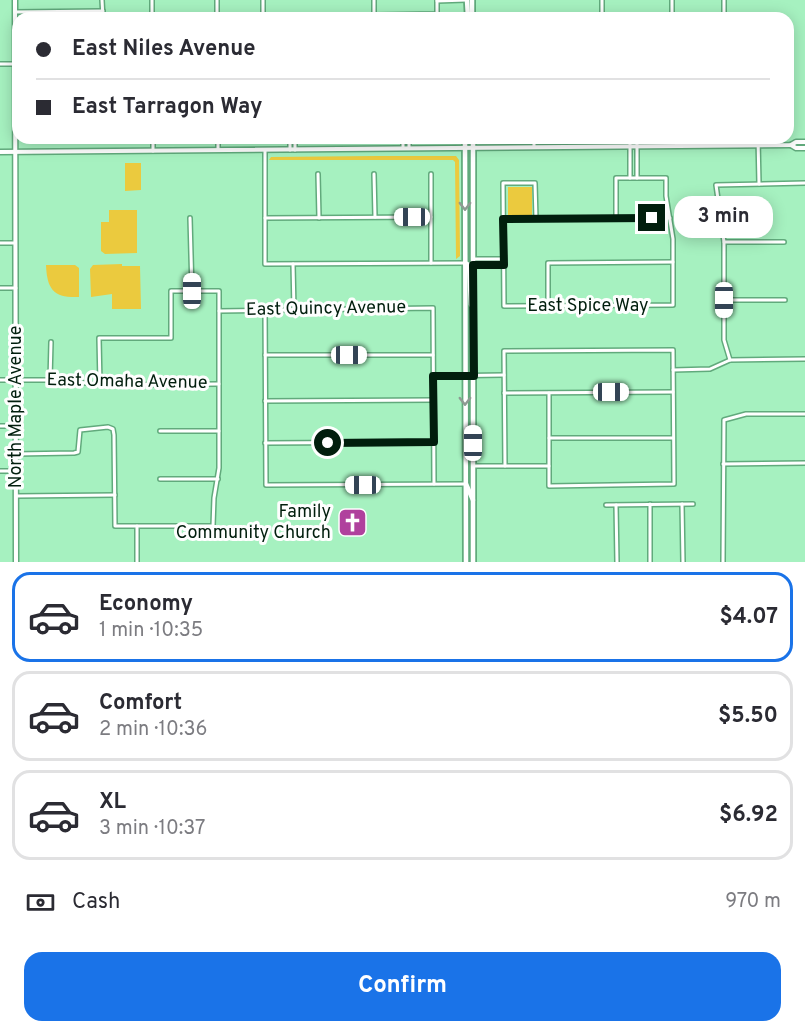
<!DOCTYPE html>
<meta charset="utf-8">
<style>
body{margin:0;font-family:Overpass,sans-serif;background:#f2f2f3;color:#2b2b33;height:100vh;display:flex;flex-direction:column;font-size:22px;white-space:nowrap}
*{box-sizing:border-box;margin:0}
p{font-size:20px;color:#7c7c81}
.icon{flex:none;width:33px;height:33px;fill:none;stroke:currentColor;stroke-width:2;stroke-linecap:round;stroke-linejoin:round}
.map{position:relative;height:562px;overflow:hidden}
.side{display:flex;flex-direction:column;background:#fff;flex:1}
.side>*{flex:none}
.banner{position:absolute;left:12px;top:12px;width:782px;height:132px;border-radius:18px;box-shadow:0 3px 15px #0003;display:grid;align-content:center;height:132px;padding:0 24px;background:#fff}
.end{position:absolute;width:27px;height:27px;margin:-14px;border:8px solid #011e0d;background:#fff;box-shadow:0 0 0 3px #fff}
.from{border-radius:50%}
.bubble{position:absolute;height:42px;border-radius:18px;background:#fff;box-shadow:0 3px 15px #0003;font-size:20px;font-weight:700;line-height:42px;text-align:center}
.car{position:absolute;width:18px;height:36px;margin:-18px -9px;border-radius:8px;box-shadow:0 0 4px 2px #0007;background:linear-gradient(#fff 24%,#345 0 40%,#fff 0 76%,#345 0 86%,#fff 0)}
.banner b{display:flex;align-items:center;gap:21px;height:57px;font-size:22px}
.banner b+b{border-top:2px solid #e1e1e2}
.banner i{width:15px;height:15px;background:#2b2b33}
ul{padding:10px 0 0;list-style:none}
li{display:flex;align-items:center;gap:18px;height:90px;margin:0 12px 9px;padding:0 12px;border:3px solid #e1e1e2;border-radius:18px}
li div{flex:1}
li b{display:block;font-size:22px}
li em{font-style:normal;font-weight:700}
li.active{border-color:#1a73e8}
li>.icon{width:54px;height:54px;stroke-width:1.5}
.pay{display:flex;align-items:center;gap:15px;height:66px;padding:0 24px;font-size:22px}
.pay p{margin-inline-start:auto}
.cta{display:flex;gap:12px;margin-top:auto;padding:12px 24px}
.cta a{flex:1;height:69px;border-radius:18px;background:#1a73e8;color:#fff;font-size:24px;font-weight:700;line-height:69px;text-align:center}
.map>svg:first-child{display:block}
.green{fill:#ebca3e}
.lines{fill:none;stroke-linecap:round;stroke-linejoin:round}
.minor-casing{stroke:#61aa7c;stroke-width:6}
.tertiary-casing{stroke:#61aa7c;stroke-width:7}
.secondary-casing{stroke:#61aa7c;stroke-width:8}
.minor{stroke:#fff;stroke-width:3}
.tertiary{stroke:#fff;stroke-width:4}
.secondary{stroke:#fff;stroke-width:4.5}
.oneway{stroke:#8d9a92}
.route{stroke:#011e0d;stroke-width:8}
.labels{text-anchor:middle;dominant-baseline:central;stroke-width:6;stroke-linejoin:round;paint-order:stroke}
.street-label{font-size:18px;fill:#011e0d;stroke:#fefefe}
.poi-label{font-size:18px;fill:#011e0d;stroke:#fefefe;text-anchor:end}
</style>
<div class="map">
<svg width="805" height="562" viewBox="0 0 805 562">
<rect width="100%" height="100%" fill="#a6f1c0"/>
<!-- green -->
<g class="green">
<polygon points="401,138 399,141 300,143 298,140"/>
<polygon points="378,156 456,156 459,160 460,256 456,259 455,162 453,160 269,160 271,157"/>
<polygon points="125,163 141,163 141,190 125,191"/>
<polygon points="508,187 532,187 532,216 508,215"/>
<polygon points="109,210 137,210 137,253 105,254 101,251 101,222 109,222"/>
<polygon points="122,264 122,266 140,266 141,309 112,309 112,294 91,297 90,269 93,265"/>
<path d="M46,265H75L79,268V297C54,298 47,290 46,265Z"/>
</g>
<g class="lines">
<defs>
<g id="minor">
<polyline points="102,0 103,18"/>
<polyline points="152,0 152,18"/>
<polyline points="217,0 217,18"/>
<polyline points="263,0 263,18"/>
<polyline points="374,0 374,15 437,14 437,0"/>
<polyline points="602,0 602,18"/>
<polyline points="672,0 672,18"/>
<polyline points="724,0 724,18"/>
<polyline points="437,1 466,0"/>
<polyline points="15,12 103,11"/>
<polyline points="0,64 14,64"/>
<polyline points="153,138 153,151"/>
<polyline points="218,138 218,150"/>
<polyline points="290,138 290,150"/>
<polyline points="295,138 295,150"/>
<polyline points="403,138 403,148"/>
<polyline points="409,138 409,148"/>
<polyline points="534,138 534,147"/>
<polyline points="637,138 637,178"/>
<polyline points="758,138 759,184"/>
<polyline points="265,150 265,264 465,263"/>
<polyline points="318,174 319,218"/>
<polyline points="374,174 375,217"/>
<polyline points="630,178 630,138"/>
<polyline points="190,218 192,291"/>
<polyline points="265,218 431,217"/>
<polyline points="504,219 670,218"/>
<polyline points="536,219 535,183 503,183 504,306 673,305 673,239 666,196 666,178 616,178 616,219"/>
<polyline points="724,242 784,242"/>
<polyline points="0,243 15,243"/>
<polyline points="473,259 504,259"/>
<polyline points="431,263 431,174"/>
<polyline points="293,264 294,310"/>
<polyline points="473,265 504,265"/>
<polyline points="0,288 16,288"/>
<polyline points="724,300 785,300"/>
<polyline points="548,306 548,263 673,262"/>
<polyline points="265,310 266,485 465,484"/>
<polyline points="219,311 433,308 434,484"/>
<polyline points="265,355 433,355"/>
<polyline points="730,360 724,340 724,242 716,185 805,183"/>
<polyline points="673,370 710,369 730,360 805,359"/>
<polyline points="433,376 504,375"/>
<polyline points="0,380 64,380 100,385 219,384"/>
<polyline points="50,380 51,342"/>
<polyline points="504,393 673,392"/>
<polyline points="265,401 434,400"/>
<polyline points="0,426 16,426"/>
<polyline points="160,431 219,431"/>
<polyline points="549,438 673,438"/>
<polyline points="265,443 434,442"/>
<polyline points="16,454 74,453 78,452 80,430 108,427 113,429 114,435 115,526 213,526 214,498 219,468 219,291 171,291 171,338 99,338 100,385"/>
<polyline points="723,464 805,463"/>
<polyline points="473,466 549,466"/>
<polyline points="505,466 504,351 673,350 674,484 549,486 549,393"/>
<polyline points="0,471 16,471"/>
<polyline points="160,479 218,479"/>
<polyline points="16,496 115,495"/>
<polyline points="650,504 650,562"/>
<polyline points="682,504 683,562"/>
<polyline points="606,505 693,504"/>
<polyline points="616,505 617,562"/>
<polyline points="137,526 137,562"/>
<polyline points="723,562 724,420 746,414 805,414"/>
</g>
<g id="tertiary">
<polyline points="15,0 16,562"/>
<polyline points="791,145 796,148 805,148"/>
<polyline points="0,152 791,145 796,142 805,142"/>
</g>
<g id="secondary">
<polyline points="467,0 468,18"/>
<polyline points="472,0 472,18"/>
<polyline points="465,138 466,562"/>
<polyline points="473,138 473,562"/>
<polyline points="465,263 469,265 471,305"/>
<polyline points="466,484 473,500"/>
</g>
</defs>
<!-- minor casing -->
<use href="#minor" class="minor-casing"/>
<!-- tertiary casing -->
<use href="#tertiary" class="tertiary-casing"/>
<!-- secondary casing -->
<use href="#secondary" class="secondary-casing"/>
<!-- minor -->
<use href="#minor" class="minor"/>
<!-- tertiary -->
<use href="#tertiary" class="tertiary"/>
<!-- secondary -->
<use href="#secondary" class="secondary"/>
</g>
<!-- one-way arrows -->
<defs><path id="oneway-chevron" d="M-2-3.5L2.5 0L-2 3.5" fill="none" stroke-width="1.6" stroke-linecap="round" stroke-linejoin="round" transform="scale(1.5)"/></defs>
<g class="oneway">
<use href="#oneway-chevron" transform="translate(465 206) rotate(90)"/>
<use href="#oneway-chevron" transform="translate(465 401) rotate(90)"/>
</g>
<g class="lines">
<!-- route -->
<polyline class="route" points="328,443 434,442 433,376 474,376 473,265 504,265 503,219 652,218"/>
</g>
<!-- icons -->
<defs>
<symbol id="church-square" viewBox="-11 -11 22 22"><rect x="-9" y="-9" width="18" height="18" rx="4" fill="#b0419d" stroke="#fefefe"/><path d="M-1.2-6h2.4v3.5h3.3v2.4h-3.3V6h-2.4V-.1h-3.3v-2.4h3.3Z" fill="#fff"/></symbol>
</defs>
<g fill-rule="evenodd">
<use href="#church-square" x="336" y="506" width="33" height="33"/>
</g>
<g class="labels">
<!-- street labels -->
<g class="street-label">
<text x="588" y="306">East Spice Way</text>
<text transform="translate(326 309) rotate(-1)">East Quincy Avenue</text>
<text transform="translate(127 382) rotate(1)">East Omaha Avenue</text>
<text transform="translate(16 407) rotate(-90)">North Maple Avenue</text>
</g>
<!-- poi labels -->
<g class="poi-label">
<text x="331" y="512">Family<tspan x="331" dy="21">Community Church</tspan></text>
</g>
</g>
</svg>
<i class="end from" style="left:328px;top:443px"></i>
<i class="end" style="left:652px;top:218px"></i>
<div class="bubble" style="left:674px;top:196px;width:99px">3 min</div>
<i class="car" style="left:412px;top:217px;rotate:270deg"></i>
<i class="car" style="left:192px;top:291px;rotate:0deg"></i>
<i class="car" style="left:724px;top:300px;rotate:180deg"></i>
<i class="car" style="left:349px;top:355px;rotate:90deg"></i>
<i class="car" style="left:611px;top:392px;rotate:90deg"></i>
<i class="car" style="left:473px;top:443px;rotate:0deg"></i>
<i class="car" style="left:363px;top:485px;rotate:270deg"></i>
<div class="banner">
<b><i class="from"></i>East Niles Avenue</b>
<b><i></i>East Tarragon Way</b>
</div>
</div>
<section class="side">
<ul>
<li class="active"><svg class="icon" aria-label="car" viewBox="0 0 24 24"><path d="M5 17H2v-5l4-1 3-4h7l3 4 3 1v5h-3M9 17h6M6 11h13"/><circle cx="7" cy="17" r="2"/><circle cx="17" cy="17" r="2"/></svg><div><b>Economy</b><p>1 min · 10:35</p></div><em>$4.07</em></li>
<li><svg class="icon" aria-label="car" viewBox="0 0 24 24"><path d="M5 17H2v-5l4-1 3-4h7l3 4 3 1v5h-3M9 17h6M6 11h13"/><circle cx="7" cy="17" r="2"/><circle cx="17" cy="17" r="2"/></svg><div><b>Comfort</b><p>2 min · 10:36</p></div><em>$5.50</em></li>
<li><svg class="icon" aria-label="car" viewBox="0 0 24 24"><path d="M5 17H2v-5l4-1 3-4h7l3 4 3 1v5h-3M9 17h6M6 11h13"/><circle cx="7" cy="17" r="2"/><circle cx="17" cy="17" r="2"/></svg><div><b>XL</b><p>3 min · 10:37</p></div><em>$6.92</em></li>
</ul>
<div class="pay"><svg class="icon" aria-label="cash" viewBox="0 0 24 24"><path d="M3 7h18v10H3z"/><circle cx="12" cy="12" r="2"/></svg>Cash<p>970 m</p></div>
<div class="cta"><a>Confirm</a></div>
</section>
